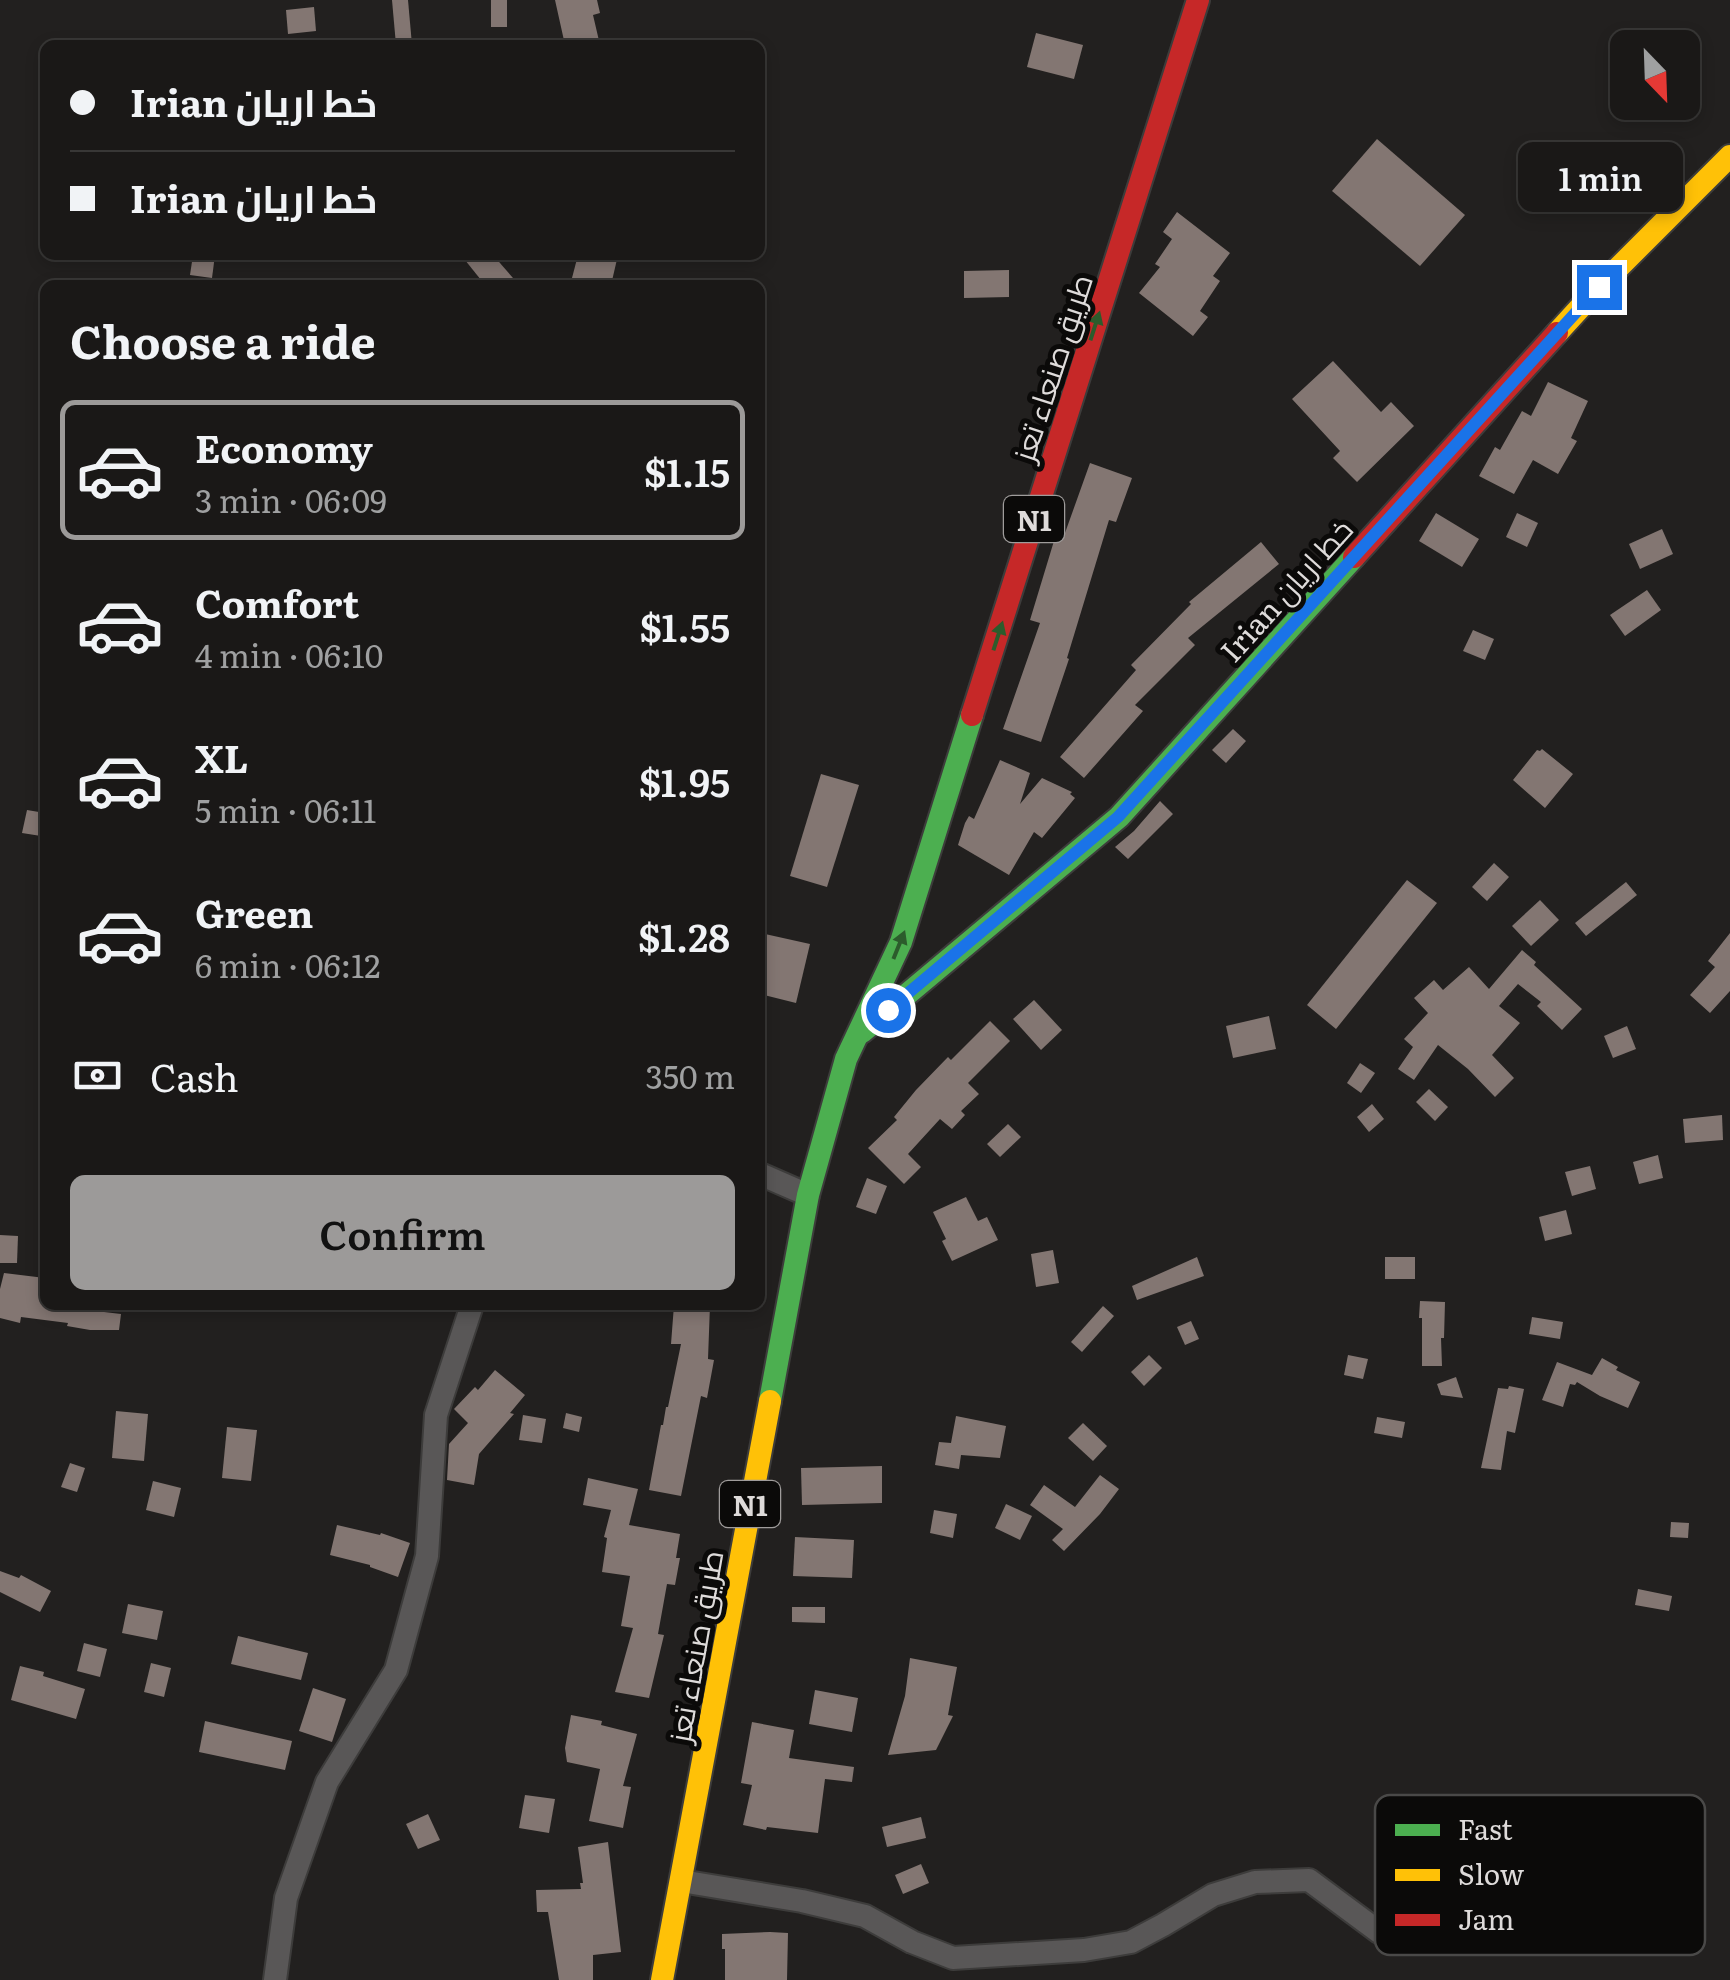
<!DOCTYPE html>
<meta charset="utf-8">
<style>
body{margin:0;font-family:Literata,Cairo,serif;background:#232120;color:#f1f3f6;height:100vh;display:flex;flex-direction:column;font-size:38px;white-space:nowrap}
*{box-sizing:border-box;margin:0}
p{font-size:32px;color:#9fa0a1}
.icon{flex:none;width:55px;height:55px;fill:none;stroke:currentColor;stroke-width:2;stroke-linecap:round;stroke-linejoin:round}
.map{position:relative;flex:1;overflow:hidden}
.side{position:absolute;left:40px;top:280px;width:725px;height:1030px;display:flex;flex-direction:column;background:#1a1817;border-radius:15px;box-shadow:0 5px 15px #0003,0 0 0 2px #383736}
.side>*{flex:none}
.banner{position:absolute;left:40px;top:40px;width:725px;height:220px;border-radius:15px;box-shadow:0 5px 15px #0003,0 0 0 2px #383736;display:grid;align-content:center;height:220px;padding:0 30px;background:#1a1817}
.needle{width:65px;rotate:157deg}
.controls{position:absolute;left:1610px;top:30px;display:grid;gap:20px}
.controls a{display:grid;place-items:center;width:90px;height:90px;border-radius:15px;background:#1a1817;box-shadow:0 5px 15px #0003,0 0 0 2px #383736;font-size:50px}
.end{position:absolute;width:45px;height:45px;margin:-22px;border:12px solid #1a73e8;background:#fff;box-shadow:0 0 0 5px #fff}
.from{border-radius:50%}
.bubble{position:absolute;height:70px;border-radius:15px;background:#1a1817;box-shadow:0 5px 15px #0003,0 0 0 2px #383736;font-size:32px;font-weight:600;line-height:70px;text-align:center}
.banner b{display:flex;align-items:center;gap:35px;height:95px;font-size:38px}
.banner b+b{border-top:2px solid #383736}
.banner i{width:25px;height:25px;background:#f1f3f6}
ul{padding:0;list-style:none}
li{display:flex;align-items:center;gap:30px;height:140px;margin:0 20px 15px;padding:0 10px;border:5px solid transparent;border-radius:15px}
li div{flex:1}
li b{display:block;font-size:38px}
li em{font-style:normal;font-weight:600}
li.selected{border-color:#9c9a99}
li>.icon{width:90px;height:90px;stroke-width:1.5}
h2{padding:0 30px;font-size:45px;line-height:120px}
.pay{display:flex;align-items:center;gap:25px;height:110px;padding:0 30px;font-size:38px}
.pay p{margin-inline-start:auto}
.action{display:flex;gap:20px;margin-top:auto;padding:20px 30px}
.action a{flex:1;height:115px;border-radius:15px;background:#9c9a99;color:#111;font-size:40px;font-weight:600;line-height:115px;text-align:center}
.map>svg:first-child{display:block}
.building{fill:#837672}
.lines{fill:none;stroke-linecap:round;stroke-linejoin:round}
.street-casing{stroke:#3d3c3b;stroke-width:26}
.fast-casing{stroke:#3d3c3b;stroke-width:26}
.slow-casing{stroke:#3d3c3b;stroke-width:26}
.jam-casing{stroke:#3d3c3b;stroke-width:26}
.street{stroke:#595757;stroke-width:22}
.fast{stroke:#4caf50;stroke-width:22}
.slow{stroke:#ffc107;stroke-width:22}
.jam{stroke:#c62828;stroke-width:22}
.oneway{fill:#2c5c2c}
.route{stroke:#1a73e8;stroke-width:12}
.labels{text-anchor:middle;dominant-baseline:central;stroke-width:10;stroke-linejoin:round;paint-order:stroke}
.shield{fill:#0b0a09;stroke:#9f9c9b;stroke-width:2.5}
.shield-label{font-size:28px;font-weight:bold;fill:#dedbda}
.street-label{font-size:30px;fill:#dedbda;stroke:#0b0a09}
.key{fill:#0b0a09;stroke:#4a4948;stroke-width:2.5}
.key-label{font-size:28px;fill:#dedbda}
</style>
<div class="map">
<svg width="1730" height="1980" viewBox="0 0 1730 1980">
<rect width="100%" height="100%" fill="#22201f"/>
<!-- building -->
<g class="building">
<polygon points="392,0 408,0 412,45 396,45"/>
<rect x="491" y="0" width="16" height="27"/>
<polygon points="555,0 597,0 600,13 593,15 600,45 565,45"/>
<polygon points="314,7 316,31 288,34 286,10"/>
<polygon points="1036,33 1083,45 1074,79 1027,67"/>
<polygon points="1377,139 1465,215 1420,266 1332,191"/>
<polygon points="1177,212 1230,253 1213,276 1220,281 1200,311 1208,317 1193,336 1139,293 1160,267 1155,264 1172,239 1163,232"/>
<polygon points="193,255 215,255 212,278 190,275"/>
<polygon points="461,255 493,255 519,285 485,285"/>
<polygon points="578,255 618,255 611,285 572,278"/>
<polygon points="1009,270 1009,297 964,298 964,271"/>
<polygon points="1333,361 1381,412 1391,402 1414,426 1357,482 1333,458 1340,451 1292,399"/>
<polygon points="1548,382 1588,401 1571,438 1577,441 1558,474 1533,460 1514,494 1479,476 1495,447 1500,450 1522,411 1531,416"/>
<polygon points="1090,463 1132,478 1116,522 1109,520 1067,658 1069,659 1041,742 1003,729 1040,623 1030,620 1057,531 1065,533"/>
<polygon points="1436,513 1479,539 1462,567 1419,541"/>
<polygon points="1517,513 1538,523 1527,547 1506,537"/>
<polygon points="1662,529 1673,554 1640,569 1629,544"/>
<polygon points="1261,542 1279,564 1188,638 1195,645 1135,705 1143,711 1084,778 1060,757 1136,670 1131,665 1191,604 1189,602"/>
<polygon points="1647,590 1661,610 1625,636 1610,615"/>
<polygon points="1473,630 1494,639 1485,660 1463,651"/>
<polygon points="1233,729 1246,741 1226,763 1212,750"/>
<polygon points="1542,749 1573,774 1545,808 1513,780 1537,750 1540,751"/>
<polygon points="1000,760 1030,773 1020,804 1042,778 1072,792 1070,794 1075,798 1042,838 1034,832 1009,875 958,845 965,823 969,816 974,819"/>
<polygon points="821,774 859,785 827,887 790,876"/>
<polygon points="1160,801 1173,814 1128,859 1115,847 1134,831"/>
<polygon points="27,810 45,813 41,836 22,833"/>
<polygon points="1494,863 1509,877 1487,901 1472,887"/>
<polygon points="1407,880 1437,903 1336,1029 1307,1005"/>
<polygon points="1626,882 1637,895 1586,936 1575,923"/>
<polygon points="1540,900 1559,920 1531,946 1512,926"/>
<polygon points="1730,933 1730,991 1710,1013 1690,995 1715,967 1708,961"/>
<polygon points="765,934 810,944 796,1003 760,994 760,957"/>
<polygon points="1522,950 1536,962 1534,965 1582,1009 1562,1030 1537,1006 1541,1002 1518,984 1499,1006 1520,1023 1492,1055 1514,1078 1495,1097 1468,1069 1438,1045 1414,1080 1398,1069 1413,1047 1404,1039 1428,1013 1414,998 1434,980 1443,990 1469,967 1489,989"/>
<polygon points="1034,1000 1062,1030 1041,1050 1013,1019"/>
<polygon points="1269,1016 1276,1049 1233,1058 1226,1026"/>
<polygon points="990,1021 1010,1041 968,1083 979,1094 961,1111 965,1115 952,1129 940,1119 908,1154 921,1167 904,1184 868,1148 897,1120 894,1117 916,1090 948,1057 951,1060"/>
<polygon points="1627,1026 1636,1049 1613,1058 1604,1036"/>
<polygon points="1360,1063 1375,1073 1361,1093 1347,1083"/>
<polygon points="1429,1089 1448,1107 1435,1121 1416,1102"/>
<polygon points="1372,1104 1384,1119 1369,1132 1357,1117"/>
<polygon points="1722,1115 1723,1140 1685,1143 1683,1119"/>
<polygon points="1008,1124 1021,1137 1000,1157 987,1144"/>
<polygon points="1658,1155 1663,1178 1639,1184 1633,1162"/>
<polygon points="1590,1166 1596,1189 1572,1196 1565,1172"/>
<polygon points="867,1178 887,1186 876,1214 856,1207"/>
<polygon points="966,1197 978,1221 987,1217 998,1240 952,1261 942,1241 946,1239 933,1212"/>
<polygon points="1566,1210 1572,1234 1545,1241 1539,1217"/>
<polygon points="0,1235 18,1236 17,1263 0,1263"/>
<polygon points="1053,1250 1059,1283 1036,1287 1031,1254"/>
<polygon points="1197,1257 1204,1276 1137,1300 1132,1286"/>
<rect x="1385" y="1257" width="30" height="22"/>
<polygon points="4,1273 45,1278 45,1305 121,1314 119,1330 90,1330 67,1326 68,1323 21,1317 20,1323 0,1318 0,1289"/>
<polygon points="1420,1301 1445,1302 1444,1338 1441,1338 1442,1366 1422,1366 1422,1318 1419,1318"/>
<polygon points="674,1305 710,1305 708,1359 714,1360 707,1398 701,1396 681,1496 649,1490 661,1425 663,1425 666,1407 668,1407 681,1344 671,1344"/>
<polygon points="1103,1306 1114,1316 1082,1352 1071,1342"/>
<polygon points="1532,1317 1563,1322 1560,1339 1529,1334"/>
<polygon points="1191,1321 1199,1339 1185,1345 1177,1327"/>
<polygon points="1149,1355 1162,1368 1144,1386 1131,1372"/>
<polygon points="1348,1355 1368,1359 1363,1379 1344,1375"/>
<polygon points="1602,1358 1618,1367 1616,1370 1640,1382 1628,1408 1600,1396 1577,1382 1575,1385 1570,1384 1563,1407 1542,1400 1557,1362 1592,1375"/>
<polygon points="495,1370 525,1395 510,1413 514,1414 479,1454 474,1485 447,1480 449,1444 468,1423 454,1409 475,1387 478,1390"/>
<polygon points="1456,1377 1463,1398 1441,1395 1437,1384"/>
<polygon points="1509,1386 1524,1389 1515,1433 1507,1431 1501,1470 1481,1468 1498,1388 1508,1389"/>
<polygon points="116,1411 148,1414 144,1461 112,1458"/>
<polygon points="566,1413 582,1417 579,1432 563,1428"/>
<polygon points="523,1415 546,1419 542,1443 519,1440"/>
<polygon points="956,1416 1006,1426 1000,1458 961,1455 959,1469 935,1465 939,1442 951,1443"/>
<polygon points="1377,1417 1405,1422 1402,1438 1374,1433"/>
<polygon points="1083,1423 1107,1446 1093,1461 1068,1438"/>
<polygon points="227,1427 257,1430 251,1481 222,1478"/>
<polygon points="70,1463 85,1468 77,1492 61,1487"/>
<polygon points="882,1466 882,1503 802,1505 801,1468"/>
<polygon points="1100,1475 1119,1489 1100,1514 1064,1551 1052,1540 1063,1529 1030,1505 1044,1485 1075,1507"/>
<polygon points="588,1478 638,1489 629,1525 680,1534 676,1558 680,1558 675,1585 667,1584 658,1634 664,1635 649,1698 615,1692 633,1628 621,1626 630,1576 602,1572 607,1538 604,1537 611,1510 583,1505"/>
<polygon points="153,1481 181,1488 174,1517 146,1510"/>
<polygon points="1006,1504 1032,1516 1020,1540 995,1528"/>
<polygon points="934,1510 957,1514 953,1538 930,1533"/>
<polygon points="1671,1522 1689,1523 1688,1538 1670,1537"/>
<polygon points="337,1525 380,1535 381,1533 410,1543 398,1577 370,1567 370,1565 330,1555"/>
<polygon points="795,1537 854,1540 852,1578 793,1576"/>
<polygon points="0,1571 19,1578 21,1575 51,1591 40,1612 0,1592"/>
<polygon points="1638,1589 1672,1596 1669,1611 1635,1605"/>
<polygon points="128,1604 163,1611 157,1640 122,1633"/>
<polygon points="792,1607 825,1607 825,1623 792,1622"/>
<polygon points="238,1636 308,1653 301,1680 231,1664"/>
<polygon points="84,1643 107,1649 100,1677 77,1671"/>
<polygon points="910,1658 957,1667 948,1715 953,1716 936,1750 888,1755 905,1696"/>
<polygon points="151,1663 171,1668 164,1697 144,1692"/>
<polygon points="20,1666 44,1672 43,1676 85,1689 76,1719 11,1700"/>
<polygon points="313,1688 346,1699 332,1742 299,1731"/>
<polygon points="815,1690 858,1698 852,1732 809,1724"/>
<polygon points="571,1715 602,1721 601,1725 637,1734 623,1786 631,1787 623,1828 589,1821 600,1769 567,1762 565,1748"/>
<polygon points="205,1721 292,1741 285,1770 199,1752"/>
<polygon points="752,1722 794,1730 789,1758 854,1767 852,1782 825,1779 818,1833 767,1827 766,1830 743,1825 752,1785 741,1783"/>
<polygon points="525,1795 555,1799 549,1833 519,1828"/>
<polygon points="428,1814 440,1840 418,1849 406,1824"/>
<polygon points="921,1817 926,1838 887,1847 882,1827"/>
<polygon points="608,1842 621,1952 593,1955 593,1980 559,1980 548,1912 537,1912 536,1890 581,1889 580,1883 583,1883 578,1847"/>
<polygon points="921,1864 929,1883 903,1894 895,1875"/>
<polygon points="770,1932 788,1933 787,1980 725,1980 725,1949 722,1949 722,1934"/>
</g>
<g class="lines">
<defs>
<g id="street">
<polyline points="760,1174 808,1195"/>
<polyline points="681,1881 802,1901 865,1916 912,1942 953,1958 1084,1950 1131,1942 1163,1925 1213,1895 1255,1882 1309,1880 1379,1932"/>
<polyline points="275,1980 286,1898 327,1782 396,1670 427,1556 436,1415 472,1305"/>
</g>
<g id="fast">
<polyline points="862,1032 1119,817 1354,557"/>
<polyline points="770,1401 808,1195 846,1059 901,942 972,715"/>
</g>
<g id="slow">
<polyline points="1557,333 1599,287 1730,156"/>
<polyline points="662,1980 770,1401"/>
</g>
<g id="jam">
<polyline points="1354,557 1557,333"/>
<polyline points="972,715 1198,0"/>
</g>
</defs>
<!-- street casing -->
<use href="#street" class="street-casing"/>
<!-- fast casing -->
<use href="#fast" class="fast-casing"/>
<!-- slow casing -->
<use href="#slow" class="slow-casing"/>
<!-- jam casing -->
<use href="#jam" class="jam-casing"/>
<!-- street -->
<use href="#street" class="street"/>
<!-- fast -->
<use href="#fast" class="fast"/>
<!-- slow -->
<use href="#slow" class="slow"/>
<!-- jam -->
<use href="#jam" class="jam"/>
</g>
<!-- one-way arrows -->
<defs><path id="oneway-solid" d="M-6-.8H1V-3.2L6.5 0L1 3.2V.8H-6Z" transform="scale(2.5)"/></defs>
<g class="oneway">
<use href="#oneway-solid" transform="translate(1095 326) rotate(-72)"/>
<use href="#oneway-solid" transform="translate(998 636) rotate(-72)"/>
<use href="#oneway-solid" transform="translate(899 945) rotate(-68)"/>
</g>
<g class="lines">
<!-- route -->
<polyline class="route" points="888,1010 1118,817 1599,287"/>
</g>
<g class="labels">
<!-- shield labels -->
<g class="shield">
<rect x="1004" y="496" width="60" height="46" rx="8"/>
<rect x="720" y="1481" width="60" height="46" rx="8"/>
</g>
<g class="shield-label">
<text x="1034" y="519">N1</text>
<text x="750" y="1504">N1</text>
</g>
<!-- street labels -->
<g class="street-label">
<text transform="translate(1051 367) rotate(-72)">طريق صنعاء تعز</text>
<text transform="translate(1285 589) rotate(-48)">Irian خط اريان</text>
<text transform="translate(694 1646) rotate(-80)">طريق صنعاء تعز</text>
</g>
</g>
<!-- legend -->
<rect x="1375" y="1795" width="330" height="160" rx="15" class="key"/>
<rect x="1395" y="1824" width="45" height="12" fill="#4caf50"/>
<rect x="1395" y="1869" width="45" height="12" fill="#ffc107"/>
<rect x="1395" y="1914" width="45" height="12" fill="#c62828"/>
<g class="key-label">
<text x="1458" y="1840">Fast</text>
<text x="1458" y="1885">Slow</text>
<text x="1458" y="1930">Jam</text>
</g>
</svg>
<div class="controls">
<a><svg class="needle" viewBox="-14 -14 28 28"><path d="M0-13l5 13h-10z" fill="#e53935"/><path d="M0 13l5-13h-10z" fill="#9fa0a1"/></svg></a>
</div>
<i class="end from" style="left:888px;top:1010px"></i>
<i class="end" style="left:1599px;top:287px"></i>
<div class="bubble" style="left:1518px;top:142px;width:165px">1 min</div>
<div class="banner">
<b><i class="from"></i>Irian خط اريان</b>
<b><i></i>Irian خط اريان</b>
</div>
<section class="side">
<h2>Choose a ride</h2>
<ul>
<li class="selected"><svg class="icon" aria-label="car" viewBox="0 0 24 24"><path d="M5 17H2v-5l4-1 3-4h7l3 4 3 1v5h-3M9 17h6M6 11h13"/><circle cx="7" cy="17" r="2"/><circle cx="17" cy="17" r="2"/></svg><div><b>Economy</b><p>3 min · 06:09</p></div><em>$1.15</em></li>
<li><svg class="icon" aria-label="car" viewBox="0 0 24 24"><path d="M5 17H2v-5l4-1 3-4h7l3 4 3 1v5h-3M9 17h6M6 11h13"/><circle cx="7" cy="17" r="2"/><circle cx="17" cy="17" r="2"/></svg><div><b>Comfort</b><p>4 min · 06:10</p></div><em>$1.55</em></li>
<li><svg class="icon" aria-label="car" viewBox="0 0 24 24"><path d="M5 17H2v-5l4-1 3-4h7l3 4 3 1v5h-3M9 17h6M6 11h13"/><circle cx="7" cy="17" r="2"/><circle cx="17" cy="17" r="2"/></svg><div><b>XL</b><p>5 min · 06:11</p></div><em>$1.95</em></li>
<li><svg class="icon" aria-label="car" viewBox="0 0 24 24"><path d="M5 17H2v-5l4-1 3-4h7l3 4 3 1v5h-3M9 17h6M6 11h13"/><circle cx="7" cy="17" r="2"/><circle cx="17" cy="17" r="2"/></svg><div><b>Green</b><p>6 min · 06:12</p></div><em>$1.28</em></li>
</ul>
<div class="pay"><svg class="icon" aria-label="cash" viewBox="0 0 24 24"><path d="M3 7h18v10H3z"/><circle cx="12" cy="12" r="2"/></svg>Cash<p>350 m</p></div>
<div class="action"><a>Confirm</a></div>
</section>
</div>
